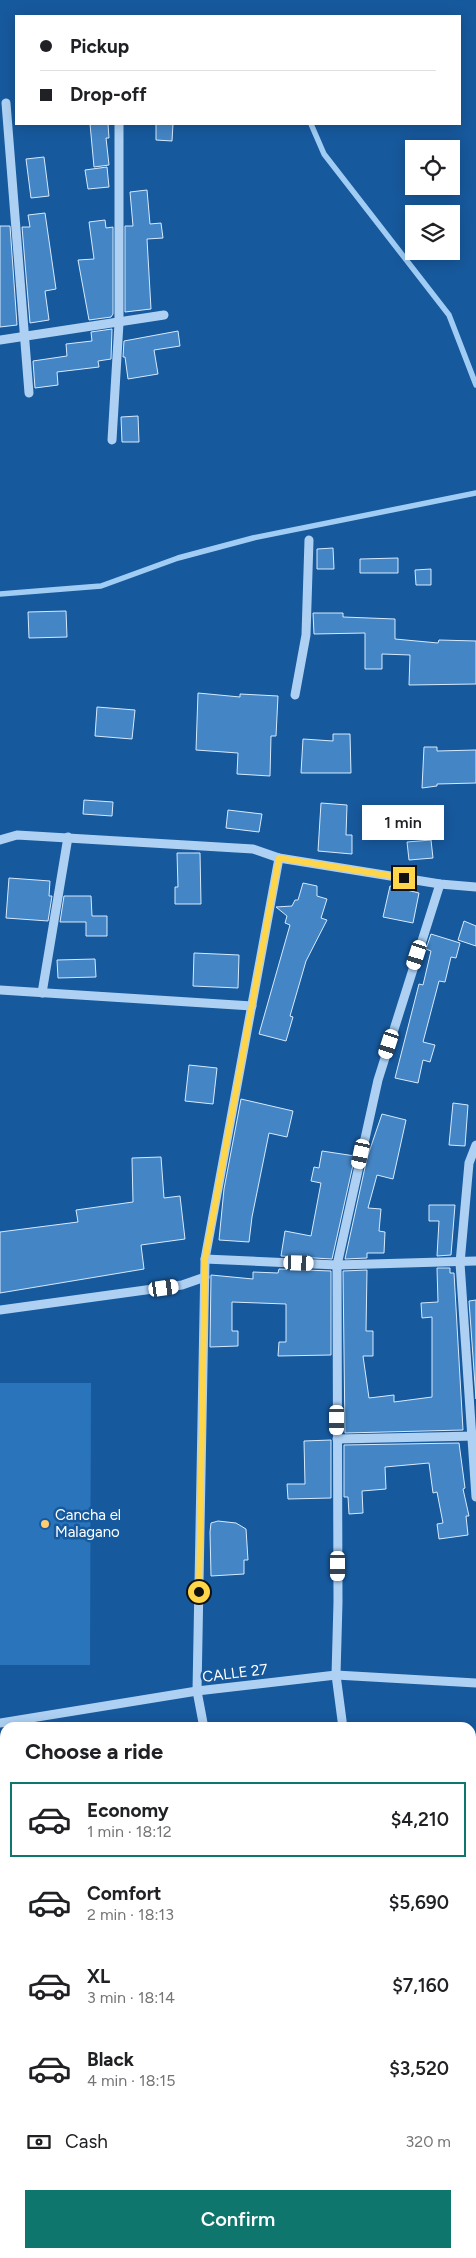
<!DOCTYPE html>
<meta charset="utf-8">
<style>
body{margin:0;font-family:Figtree,sans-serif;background:#f2f2f2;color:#202124;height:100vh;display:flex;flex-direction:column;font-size:19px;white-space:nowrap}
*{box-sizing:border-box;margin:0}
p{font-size:16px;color:#757577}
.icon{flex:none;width:28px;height:28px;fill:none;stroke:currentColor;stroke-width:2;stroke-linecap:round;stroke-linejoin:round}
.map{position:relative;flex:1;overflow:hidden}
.details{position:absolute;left:0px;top:1722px;width:476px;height:536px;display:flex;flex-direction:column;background:#fff;border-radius:15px 15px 0 0;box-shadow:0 2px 12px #0003}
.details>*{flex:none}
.banner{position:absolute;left:15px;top:15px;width:446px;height:110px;border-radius:0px;box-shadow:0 2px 12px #0003;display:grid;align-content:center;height:110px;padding:0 25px;background:#fff}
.fabs{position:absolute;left:405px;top:140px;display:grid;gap:10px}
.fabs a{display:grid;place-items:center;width:55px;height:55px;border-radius:0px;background:#fff;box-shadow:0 2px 12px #0003;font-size:25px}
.end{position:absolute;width:22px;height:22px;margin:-11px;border:6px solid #ffd54a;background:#111;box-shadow:0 0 0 2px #111}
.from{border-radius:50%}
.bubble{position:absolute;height:35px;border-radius:0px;background:#fff;box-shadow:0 2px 12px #0003;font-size:16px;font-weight:600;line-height:35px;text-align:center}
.car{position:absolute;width:15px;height:30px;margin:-15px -8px;border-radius:6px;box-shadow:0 0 4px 1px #0007;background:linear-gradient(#fff 24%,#345 0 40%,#fff 0 76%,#345 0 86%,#fff 0)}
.banner b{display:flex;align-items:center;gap:18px;height:48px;font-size:19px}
.banner b+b{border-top:1px solid #e0e0e0}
.banner i{width:12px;height:12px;background:#202124}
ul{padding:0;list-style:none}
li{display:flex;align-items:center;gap:15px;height:75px;margin:0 10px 8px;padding:0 15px;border:2px solid transparent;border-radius:0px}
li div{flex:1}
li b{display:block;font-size:19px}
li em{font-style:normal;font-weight:600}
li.current{border-color:#0f766e}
li>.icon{width:45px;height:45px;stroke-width:1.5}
h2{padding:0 25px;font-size:22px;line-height:60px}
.pay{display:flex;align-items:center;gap:12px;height:55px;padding:0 25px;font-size:19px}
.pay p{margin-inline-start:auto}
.primary-button{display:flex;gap:10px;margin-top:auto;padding:10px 25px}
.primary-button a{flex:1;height:58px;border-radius:0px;background:#0f766e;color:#fff;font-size:20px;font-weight:600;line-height:58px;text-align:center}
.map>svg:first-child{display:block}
.garden{fill:#2a74bb}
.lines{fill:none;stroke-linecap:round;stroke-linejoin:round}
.stream{stroke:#a1cdf5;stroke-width:5.5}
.building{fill:#4485c5;stroke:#d6eafd}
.minor{stroke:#aed1f3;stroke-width:9}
.route{stroke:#ffd54a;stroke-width:6}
.poi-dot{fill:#ffce70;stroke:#17599d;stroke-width:2}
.labels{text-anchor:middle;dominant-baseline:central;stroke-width:5;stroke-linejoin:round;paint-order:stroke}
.poi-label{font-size:15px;fill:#fff;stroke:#17599d;text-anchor:start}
.street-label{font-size:15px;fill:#fff;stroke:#17599d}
</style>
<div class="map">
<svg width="476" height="2258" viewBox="0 0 476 2258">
<rect width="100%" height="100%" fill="#17599d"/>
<!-- garden -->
<polygon class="garden" points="0,1383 91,1383 90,1665 0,1665"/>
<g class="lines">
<!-- stream -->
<g class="stream">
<polyline points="311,124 324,154 449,315 476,385"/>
<polyline points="0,594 101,586 178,558 253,538 476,493"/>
<polyline points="0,2027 5,2027"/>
<polyline points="160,2254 161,2258"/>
</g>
</g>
<!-- building -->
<g class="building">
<polygon points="90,124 108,124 109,138 106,138 109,165 94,167"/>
<polygon points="156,124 173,124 172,141 156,140"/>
<polygon points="44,157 49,196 31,198 26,159"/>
<polygon points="107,167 109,187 88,189 85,170"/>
<polygon points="147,190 150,224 161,223 163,238 147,239 151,309 125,312 125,226 133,226 130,192"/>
<polygon points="45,213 56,289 45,291 49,320 30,323 22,227 30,227 28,215"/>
<polygon points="105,220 106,228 113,227 113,314 111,317 89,320 78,260 94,259 89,222"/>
<polygon points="0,226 10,226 17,325 0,327"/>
<polygon points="112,329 111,359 98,361 99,367 57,372 58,385 35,388 33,361 67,356 66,344 92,341 91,332"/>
<polygon points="178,331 180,346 154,350 158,374 128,379 125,357 123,357 124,341"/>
<polygon points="138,416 139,442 122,442 121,417"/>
<polygon points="333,548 334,569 317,569 317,549"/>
<polygon points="398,558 398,573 360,573 360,559"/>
<polygon points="431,569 431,585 416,585 415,570"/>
<polygon points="66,611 67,637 29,638 28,612"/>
<polygon points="313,613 343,613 343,617 395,619 395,639 438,643 439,640 476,641 476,684 409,685 410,655 382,654 382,669 365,669 365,633 314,634"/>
<polygon points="198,693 240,697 240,694 278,696 276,736 271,736 270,776 237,774 238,753 196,750"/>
<polygon points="97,707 135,710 132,739 95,736"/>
<polygon points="333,734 350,734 351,773 301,773 303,739 333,741"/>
<polygon points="424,747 437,747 437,751 476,750 476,783 437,784 437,786 422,788"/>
<polygon points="84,800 113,802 112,816 83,814"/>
<polygon points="321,803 347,805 346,835 352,835 352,854 318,851"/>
<polygon points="228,810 262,814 259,832 226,828"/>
<polygon points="431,840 433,858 409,860 407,842"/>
<polygon points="177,853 200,853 201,904 175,904 175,887 178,887"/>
<polygon points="9,878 50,881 49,896 52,896 48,921 6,918"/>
<polygon points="303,883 317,886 317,896 327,899 321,918 327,920 306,961 290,1016 293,1017 286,1041 259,1034 290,925 285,923 287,916 276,907 292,906 295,900 298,900"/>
<polygon points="390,886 419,893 413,923 383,917"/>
<polygon points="64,896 91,896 92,916 107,916 107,936 86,936 86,922 60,922"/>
<polygon points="464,921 476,926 476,946 458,940"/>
<polygon points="431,934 460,943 456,958 451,957 445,982 439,981 423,1042 435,1045 430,1062 423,1060 418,1083 395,1078 419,984 423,985 431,951 426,949"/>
<polygon points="194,953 239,955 238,988 193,986"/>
<polygon points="95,959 96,977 58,978 57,960"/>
<polygon points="189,1065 217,1068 213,1104 185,1101"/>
<polygon points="241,1099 293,1111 287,1137 269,1133 252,1217 249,1242 219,1240 224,1189"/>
<polygon points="453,1103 468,1105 465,1146 449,1145"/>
<polygon points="382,1114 406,1120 393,1179 377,1175 368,1208 381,1209 379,1231 385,1232 384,1253 367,1253 367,1258 345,1259 367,1158"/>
<polygon points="322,1151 355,1156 332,1259 281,1256 285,1231 311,1236 321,1183 311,1181 314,1167 319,1168"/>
<polygon points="161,1157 164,1198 180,1196 185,1239 141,1245 144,1269 0,1293 0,1232 78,1222 76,1210 133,1202 132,1158"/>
<polygon points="429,1205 455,1205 451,1255 437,1256 439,1221 429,1221"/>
<polygon points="437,1268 450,1268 450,1273 454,1273 463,1430 345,1433 343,1271 367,1270 366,1331 373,1331 373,1356 363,1356 369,1398 394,1395 394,1402 432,1397 432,1317 422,1318 421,1303 438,1302"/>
<polygon points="279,1269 331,1271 331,1355 278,1356 279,1342 286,1342 286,1304 232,1302 232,1331 238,1331 238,1346 210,1347 211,1275 253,1279 253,1272 278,1273"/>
<polygon points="476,1300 476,1399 469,1301"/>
<polygon points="331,1440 331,1498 288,1499 287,1484 305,1484 304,1441"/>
<polygon points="459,1443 465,1488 463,1489 469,1516 466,1516 468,1535 439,1539 437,1524 443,1523 437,1492 433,1493 429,1463 385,1467 386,1489 362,1491 363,1513 349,1514 348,1497 344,1497 344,1445"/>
<polygon points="218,1521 236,1523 246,1529 248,1560 244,1560 244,1574 211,1576 210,1532 211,1523"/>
</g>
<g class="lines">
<!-- minor -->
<g class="minor">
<polyline points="6,103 29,393"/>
<polyline points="0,340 164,315"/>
<polyline points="112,440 119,323 119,124"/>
<polyline points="295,695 306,635 309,540"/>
<polyline points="0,840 17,835 253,849 279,858 440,884 476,887"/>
<polyline points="0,990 252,1006"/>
<polyline points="42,993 68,837"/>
<polyline points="476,1145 469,1163 460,1263 476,1497"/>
<polyline points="205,1259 337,1265 476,1261"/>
<polyline points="0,1310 182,1285 205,1277"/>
<polyline points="337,1439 476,1436"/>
<polyline points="0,1723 197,1691 336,1675 476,1683"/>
<polyline points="204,1728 197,1691 205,1259 279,858"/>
<polyline points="343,1728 336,1675 338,1602 337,1265 378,1080 440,884"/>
<polyline points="471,2090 476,2089"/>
<polyline points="0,2186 5,2185"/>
<polyline points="471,2250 476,2249"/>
<polyline points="296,2254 297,2258"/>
<polyline points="0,2257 0,2258"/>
<polyline points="444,2258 459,2254"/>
</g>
</g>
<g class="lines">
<!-- route -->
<polyline class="route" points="199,1592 205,1259 279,858 404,878"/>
</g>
<!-- markers -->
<circle class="poi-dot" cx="45" cy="1524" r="5"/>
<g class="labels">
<!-- poi labels -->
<g class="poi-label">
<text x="55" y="1515">Cancha el<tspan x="55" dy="17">Malagano</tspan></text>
</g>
<!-- street labels -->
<g class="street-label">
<text transform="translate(235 1673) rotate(-7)">CALLE 27</text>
</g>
</g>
</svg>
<div class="fabs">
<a><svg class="icon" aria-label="locate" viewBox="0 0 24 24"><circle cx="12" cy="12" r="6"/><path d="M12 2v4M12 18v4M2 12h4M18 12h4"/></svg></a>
<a><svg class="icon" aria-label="layers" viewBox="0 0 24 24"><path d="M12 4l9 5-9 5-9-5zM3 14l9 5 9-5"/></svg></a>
</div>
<i class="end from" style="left:199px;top:1592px"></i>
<i class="end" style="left:404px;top:878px"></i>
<div class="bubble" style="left:362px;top:805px;width:82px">1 min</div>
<i class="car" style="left:417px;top:955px;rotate:198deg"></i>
<i class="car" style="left:389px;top:1044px;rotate:198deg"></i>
<i class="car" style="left:361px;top:1154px;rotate:192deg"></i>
<i class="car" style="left:299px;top:1263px;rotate:92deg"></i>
<i class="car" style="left:164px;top:1288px;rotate:82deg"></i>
<i class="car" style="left:337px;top:1420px;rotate:180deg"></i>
<i class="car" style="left:338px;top:1566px;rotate:180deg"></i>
<div class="banner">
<b><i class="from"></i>Pickup</b>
<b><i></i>Drop-off</b>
</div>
<section class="details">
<h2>Choose a ride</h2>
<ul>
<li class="current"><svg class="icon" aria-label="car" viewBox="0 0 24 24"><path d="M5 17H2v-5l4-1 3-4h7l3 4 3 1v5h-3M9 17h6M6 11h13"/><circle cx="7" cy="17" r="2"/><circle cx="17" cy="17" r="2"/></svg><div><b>Economy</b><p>1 min · 18:12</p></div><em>$4,210</em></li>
<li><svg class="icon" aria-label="car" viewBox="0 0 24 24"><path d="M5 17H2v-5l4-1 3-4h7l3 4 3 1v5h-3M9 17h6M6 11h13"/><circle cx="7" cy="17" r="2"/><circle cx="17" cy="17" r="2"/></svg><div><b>Comfort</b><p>2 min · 18:13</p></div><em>$5,690</em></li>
<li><svg class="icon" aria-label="car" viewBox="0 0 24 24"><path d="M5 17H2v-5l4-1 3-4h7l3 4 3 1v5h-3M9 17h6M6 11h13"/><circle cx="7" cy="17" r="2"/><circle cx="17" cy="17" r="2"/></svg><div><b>XL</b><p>3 min · 18:14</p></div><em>$7,160</em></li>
<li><svg class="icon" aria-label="car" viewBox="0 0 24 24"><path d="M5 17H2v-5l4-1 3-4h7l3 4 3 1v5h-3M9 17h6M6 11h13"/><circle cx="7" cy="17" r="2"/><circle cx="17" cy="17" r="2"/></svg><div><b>Black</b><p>4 min · 18:15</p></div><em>$3,520</em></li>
</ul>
<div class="pay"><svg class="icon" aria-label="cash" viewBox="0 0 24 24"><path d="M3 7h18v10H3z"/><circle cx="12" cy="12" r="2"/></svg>Cash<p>320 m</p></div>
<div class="primary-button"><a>Confirm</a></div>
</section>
</div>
